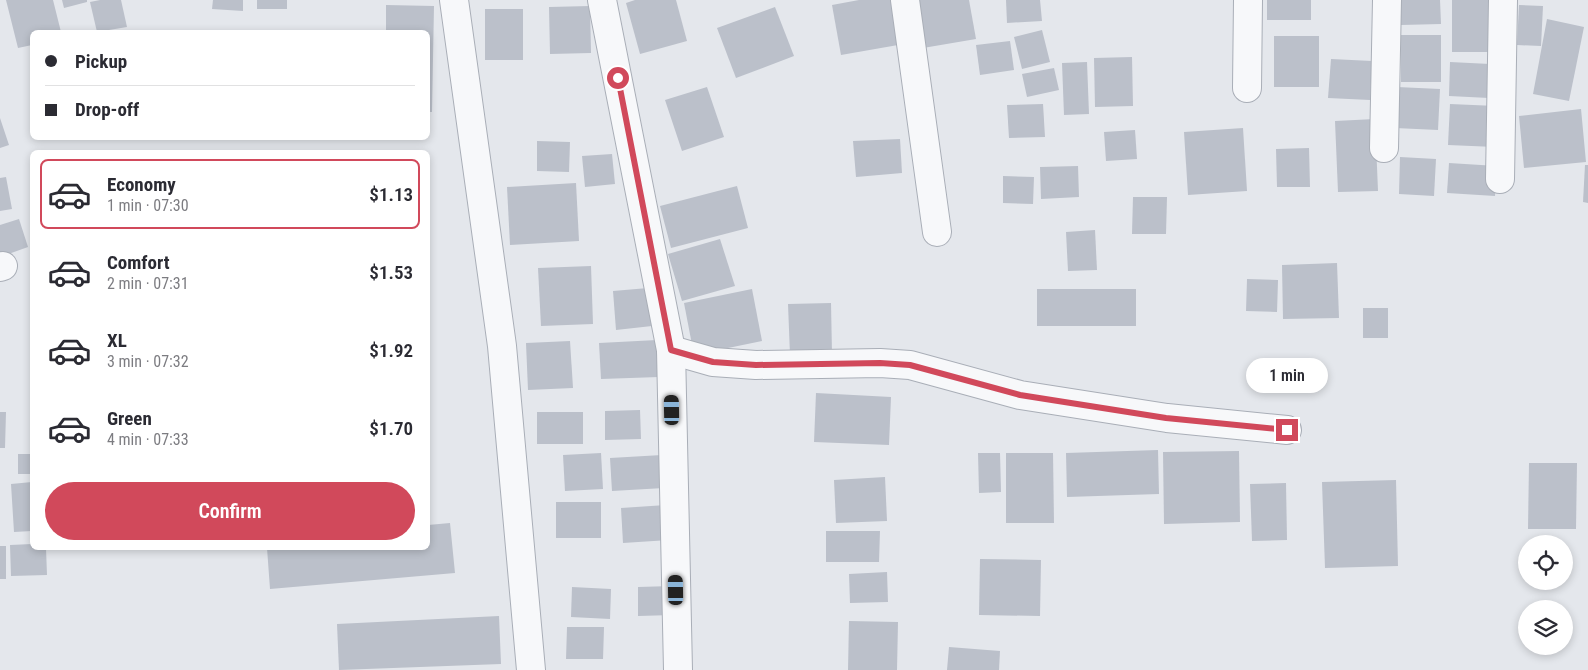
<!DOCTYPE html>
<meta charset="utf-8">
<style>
body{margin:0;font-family:"Roboto Condensed",sans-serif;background:#f2f2f3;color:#2b2b33;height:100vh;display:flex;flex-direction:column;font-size:19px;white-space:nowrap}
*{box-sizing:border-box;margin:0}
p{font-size:16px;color:#7c7c81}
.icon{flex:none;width:28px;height:28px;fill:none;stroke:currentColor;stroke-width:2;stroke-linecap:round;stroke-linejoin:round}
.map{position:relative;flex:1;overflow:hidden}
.drawer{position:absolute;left:30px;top:150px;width:400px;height:400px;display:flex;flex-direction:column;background:#fff;border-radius:8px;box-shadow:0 2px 8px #0003}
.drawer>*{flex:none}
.guide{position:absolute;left:30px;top:30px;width:400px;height:110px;border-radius:8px;box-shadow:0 2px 8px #0003;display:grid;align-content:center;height:110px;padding:0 15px;background:#fff}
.tools{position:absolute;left:1518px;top:535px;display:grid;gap:10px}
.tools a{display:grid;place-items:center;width:55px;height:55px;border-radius:50%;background:#fff;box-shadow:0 2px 8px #0003;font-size:25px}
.end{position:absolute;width:22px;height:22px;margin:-11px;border:6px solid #d1495b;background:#fff;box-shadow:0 0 0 2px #fff}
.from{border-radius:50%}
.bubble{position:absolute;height:35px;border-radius:18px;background:#fff;box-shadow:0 2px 8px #0003;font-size:16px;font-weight:600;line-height:35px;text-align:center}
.car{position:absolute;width:15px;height:30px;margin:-15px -8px;border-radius:6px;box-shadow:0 0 4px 1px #0007;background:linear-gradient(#222 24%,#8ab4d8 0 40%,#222 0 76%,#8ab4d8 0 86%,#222 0)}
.guide b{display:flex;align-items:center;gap:18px;height:48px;font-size:19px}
.guide b+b{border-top:1px solid #e1e1e2}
.guide i{width:12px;height:12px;background:#2b2b33}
ul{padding:9px 0 0;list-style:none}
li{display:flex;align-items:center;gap:15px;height:70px;margin:0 10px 8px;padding:0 5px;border:2px solid transparent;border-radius:8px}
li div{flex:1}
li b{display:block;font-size:19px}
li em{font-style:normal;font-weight:600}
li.current{border-color:#d1495b}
li>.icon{width:45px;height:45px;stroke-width:1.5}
.button{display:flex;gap:10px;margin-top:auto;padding:10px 15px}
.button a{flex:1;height:58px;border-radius:30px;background:#d1495b;color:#fff;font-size:20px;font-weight:600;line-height:58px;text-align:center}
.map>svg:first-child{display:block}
.building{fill:#bbc0ca}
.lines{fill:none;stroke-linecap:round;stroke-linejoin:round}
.minor-casing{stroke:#a9aeb7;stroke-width:30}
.minor{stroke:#f7f8fa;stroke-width:28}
.route{stroke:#d1495b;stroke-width:6}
</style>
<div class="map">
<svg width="1588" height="670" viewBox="0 0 1588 670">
<rect width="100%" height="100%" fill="#e4e7ec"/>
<!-- building -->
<g class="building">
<polygon points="6,0 53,0 61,32 32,32 32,45 18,48"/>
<polygon points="62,0 87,0 87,2 64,8"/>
<polygon points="100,0 121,0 127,27 97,32 90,2"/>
<polygon points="213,0 243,0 243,11 212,9"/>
<rect x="257" y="0" width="30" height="9"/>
<polygon points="635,0 676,0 687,41 640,54 626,3"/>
<polygon points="859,0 891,0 898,45 841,55 832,5"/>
<polygon points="914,0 969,0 976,39 923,48"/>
<polygon points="1006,0 1040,0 1042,21 1007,23"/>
<rect x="1267" y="0" width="44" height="20"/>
<polygon points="1400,0 1440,0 1441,24 1401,25"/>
<rect x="1452" y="0" width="44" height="52"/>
<polygon points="386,5 434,6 432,112 428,112 428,32 386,32"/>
<polygon points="1519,5 1543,6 1541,46 1517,45"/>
<polygon points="590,6 591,53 550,54 549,7"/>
<polygon points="775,7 794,56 736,78 717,28"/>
<rect x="485" y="9" width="38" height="51"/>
<polygon points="1547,19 1584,27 1569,101 1533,94"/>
<polygon points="1042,30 1050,62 1022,69 1014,37"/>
<rect x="1401" y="35" width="40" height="47"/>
<rect x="1274" y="36" width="45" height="51"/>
<polygon points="1010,41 1014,70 980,75 976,45"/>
<polygon points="1132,57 1133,106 1095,107 1094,58"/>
<polygon points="1331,59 1372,61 1370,100 1328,98"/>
<polygon points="1087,62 1089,114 1064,115 1062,63"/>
<polygon points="1450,62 1490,64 1489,98 1449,96"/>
<polygon points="1054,68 1059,90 1027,97 1022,74"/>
<polygon points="707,87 724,137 682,151 665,100"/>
<polygon points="1397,87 1440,89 1438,130 1395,128"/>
<polygon points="1043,104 1045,137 1009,138 1007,105"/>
<polygon points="1450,104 1496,106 1495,147 1448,145"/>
<polygon points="1581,109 1586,162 1524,168 1519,116"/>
<polygon points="0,118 9,145 0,148"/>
<polygon points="1375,119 1378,191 1338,192 1335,121"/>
<polygon points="1243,128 1247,191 1188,195 1184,132"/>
<polygon points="1135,130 1137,159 1106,161 1104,132"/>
<polygon points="900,139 902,173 856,177 853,141"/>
<polygon points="537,141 570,142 569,172 537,171"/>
<polygon points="1309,148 1310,187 1277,187 1276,149"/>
<polygon points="612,154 615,184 585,187 582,156"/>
<polygon points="1400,157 1436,159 1434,196 1399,194"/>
<polygon points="1449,163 1497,166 1495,196 1447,193"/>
<polygon points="1585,165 1588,165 1588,203 1583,202"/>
<polygon points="1078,166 1079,197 1041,199 1040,167"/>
<polygon points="1003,176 1034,177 1033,204 1003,203"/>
<polygon points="6,177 12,209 0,211 0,178"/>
<polygon points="576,183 579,241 510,245 507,187"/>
<polygon points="737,186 748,228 671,248 660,206"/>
<polygon points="1133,197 1167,197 1166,234 1132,234"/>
<polygon points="19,219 28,247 0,257 0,225"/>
<polygon points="1095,230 1097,270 1068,271 1066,232"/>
<polygon points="720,239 735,286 682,301 668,254"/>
<polygon points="1337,263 1339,318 1283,319 1282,265"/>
<polygon points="591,266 593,324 541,326 538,268"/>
<polygon points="1247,279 1278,280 1277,312 1246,311"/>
<polygon points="648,288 652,326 616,330 613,291"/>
<polygon points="752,289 762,341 694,355 684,303"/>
<rect x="1037" y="289" width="99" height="37"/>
<polygon points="831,303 832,354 790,355 788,304"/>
<rect x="1363" y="308" width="25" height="30"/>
<polygon points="657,340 659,377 601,379 599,343"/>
<polygon points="570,341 573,388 528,390 526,343"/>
<polygon points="816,393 891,397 889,445 814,442"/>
<polygon points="640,410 641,439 605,440 605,411"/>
<polygon points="0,412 6,412 5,448 0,448"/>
<rect x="537" y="412" width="46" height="32"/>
<polygon points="1158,450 1159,494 1067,497 1066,453"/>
<polygon points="1239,451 1240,522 1164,524 1163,452"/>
<polygon points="601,453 603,489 565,491 563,455"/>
<polygon points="978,453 1000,453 1001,492 979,493"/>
<polygon points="1006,453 1053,453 1054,523 1006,523"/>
<rect x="18" y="454" width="14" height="20"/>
<polygon points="662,455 664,488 612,491 610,458"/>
<polygon points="1529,463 1577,463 1576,529 1528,529"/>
<polygon points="885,477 887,521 836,523 834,480"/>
<polygon points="1396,480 1398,566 1325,568 1322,482"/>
<polygon points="32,482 32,531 14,532 11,484"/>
<polygon points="1286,483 1287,540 1252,541 1250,484"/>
<rect x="556" y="502" width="45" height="36"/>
<polygon points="666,505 669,540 623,543 621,508"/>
<polygon points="450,523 455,573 270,589 267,548 428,548 428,525"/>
<polygon points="826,531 880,531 879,562 826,562"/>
<polygon points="32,544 32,548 46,548 47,575 11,576 10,545"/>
<rect x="0" y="546" width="6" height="33"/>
<polygon points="980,559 1041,560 1040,616 979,615"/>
<polygon points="887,572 888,602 850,603 849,574"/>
<polygon points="672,586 673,615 638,616 638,587"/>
<polygon points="572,587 611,589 610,619 571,617"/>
<polygon points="499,616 501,664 339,670 337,624"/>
<polygon points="849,621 898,622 897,670 848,670"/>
<polygon points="567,627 604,627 603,659 566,659"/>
<polygon points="949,647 1000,651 999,670 947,670"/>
</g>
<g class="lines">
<defs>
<g id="minor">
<polyline points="454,0 502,346 531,670"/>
<polyline points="602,0 671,350 678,670"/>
<polyline points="905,0 937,232"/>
<polyline points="1247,88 1248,0"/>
<polyline points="1384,148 1387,0"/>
<polyline points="1500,179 1503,0"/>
<polyline points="0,267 3,266"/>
<polyline points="671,350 713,362 756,365 880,363 910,365 1020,395 1167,418 1287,430"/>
</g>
</defs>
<!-- minor casing -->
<use href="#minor" class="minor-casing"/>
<!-- minor -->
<use href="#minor" class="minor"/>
</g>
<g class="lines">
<!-- route -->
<polyline class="route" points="618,78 671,350 713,362 756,365 880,363 910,365 1020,395 1166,418 1287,430"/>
</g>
</svg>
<div class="tools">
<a><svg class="icon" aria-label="locate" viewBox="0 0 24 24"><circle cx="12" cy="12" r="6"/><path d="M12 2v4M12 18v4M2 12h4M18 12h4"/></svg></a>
<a><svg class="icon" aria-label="layers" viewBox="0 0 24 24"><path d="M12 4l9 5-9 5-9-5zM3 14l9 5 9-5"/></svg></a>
</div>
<i class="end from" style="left:618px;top:78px"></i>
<i class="end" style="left:1287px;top:430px"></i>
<div class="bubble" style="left:1246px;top:358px;width:82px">1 min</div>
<i class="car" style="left:672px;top:410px;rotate:359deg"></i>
<i class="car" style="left:676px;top:590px;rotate:359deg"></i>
<div class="guide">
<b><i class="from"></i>Pickup</b>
<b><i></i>Drop-off</b>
</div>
<section class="drawer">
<ul>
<li class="current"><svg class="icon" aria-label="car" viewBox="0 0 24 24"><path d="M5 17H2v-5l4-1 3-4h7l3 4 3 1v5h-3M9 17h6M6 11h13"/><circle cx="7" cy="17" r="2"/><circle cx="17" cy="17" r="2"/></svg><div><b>Economy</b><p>1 min · 07:30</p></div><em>$1.13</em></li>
<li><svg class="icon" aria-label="car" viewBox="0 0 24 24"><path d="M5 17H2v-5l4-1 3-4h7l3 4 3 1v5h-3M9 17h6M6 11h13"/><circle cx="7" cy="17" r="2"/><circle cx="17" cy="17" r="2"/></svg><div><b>Comfort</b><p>2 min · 07:31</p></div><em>$1.53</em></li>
<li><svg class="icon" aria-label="car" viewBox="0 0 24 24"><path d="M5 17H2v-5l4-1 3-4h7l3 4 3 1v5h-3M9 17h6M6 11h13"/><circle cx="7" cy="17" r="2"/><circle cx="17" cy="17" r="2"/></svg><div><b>XL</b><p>3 min · 07:32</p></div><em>$1.92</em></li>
<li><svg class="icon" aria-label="car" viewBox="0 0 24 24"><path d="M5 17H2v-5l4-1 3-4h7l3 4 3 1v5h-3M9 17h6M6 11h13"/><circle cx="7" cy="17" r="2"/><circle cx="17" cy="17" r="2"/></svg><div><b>Green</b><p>4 min · 07:33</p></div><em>$1.70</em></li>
</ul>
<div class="button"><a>Confirm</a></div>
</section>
</div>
